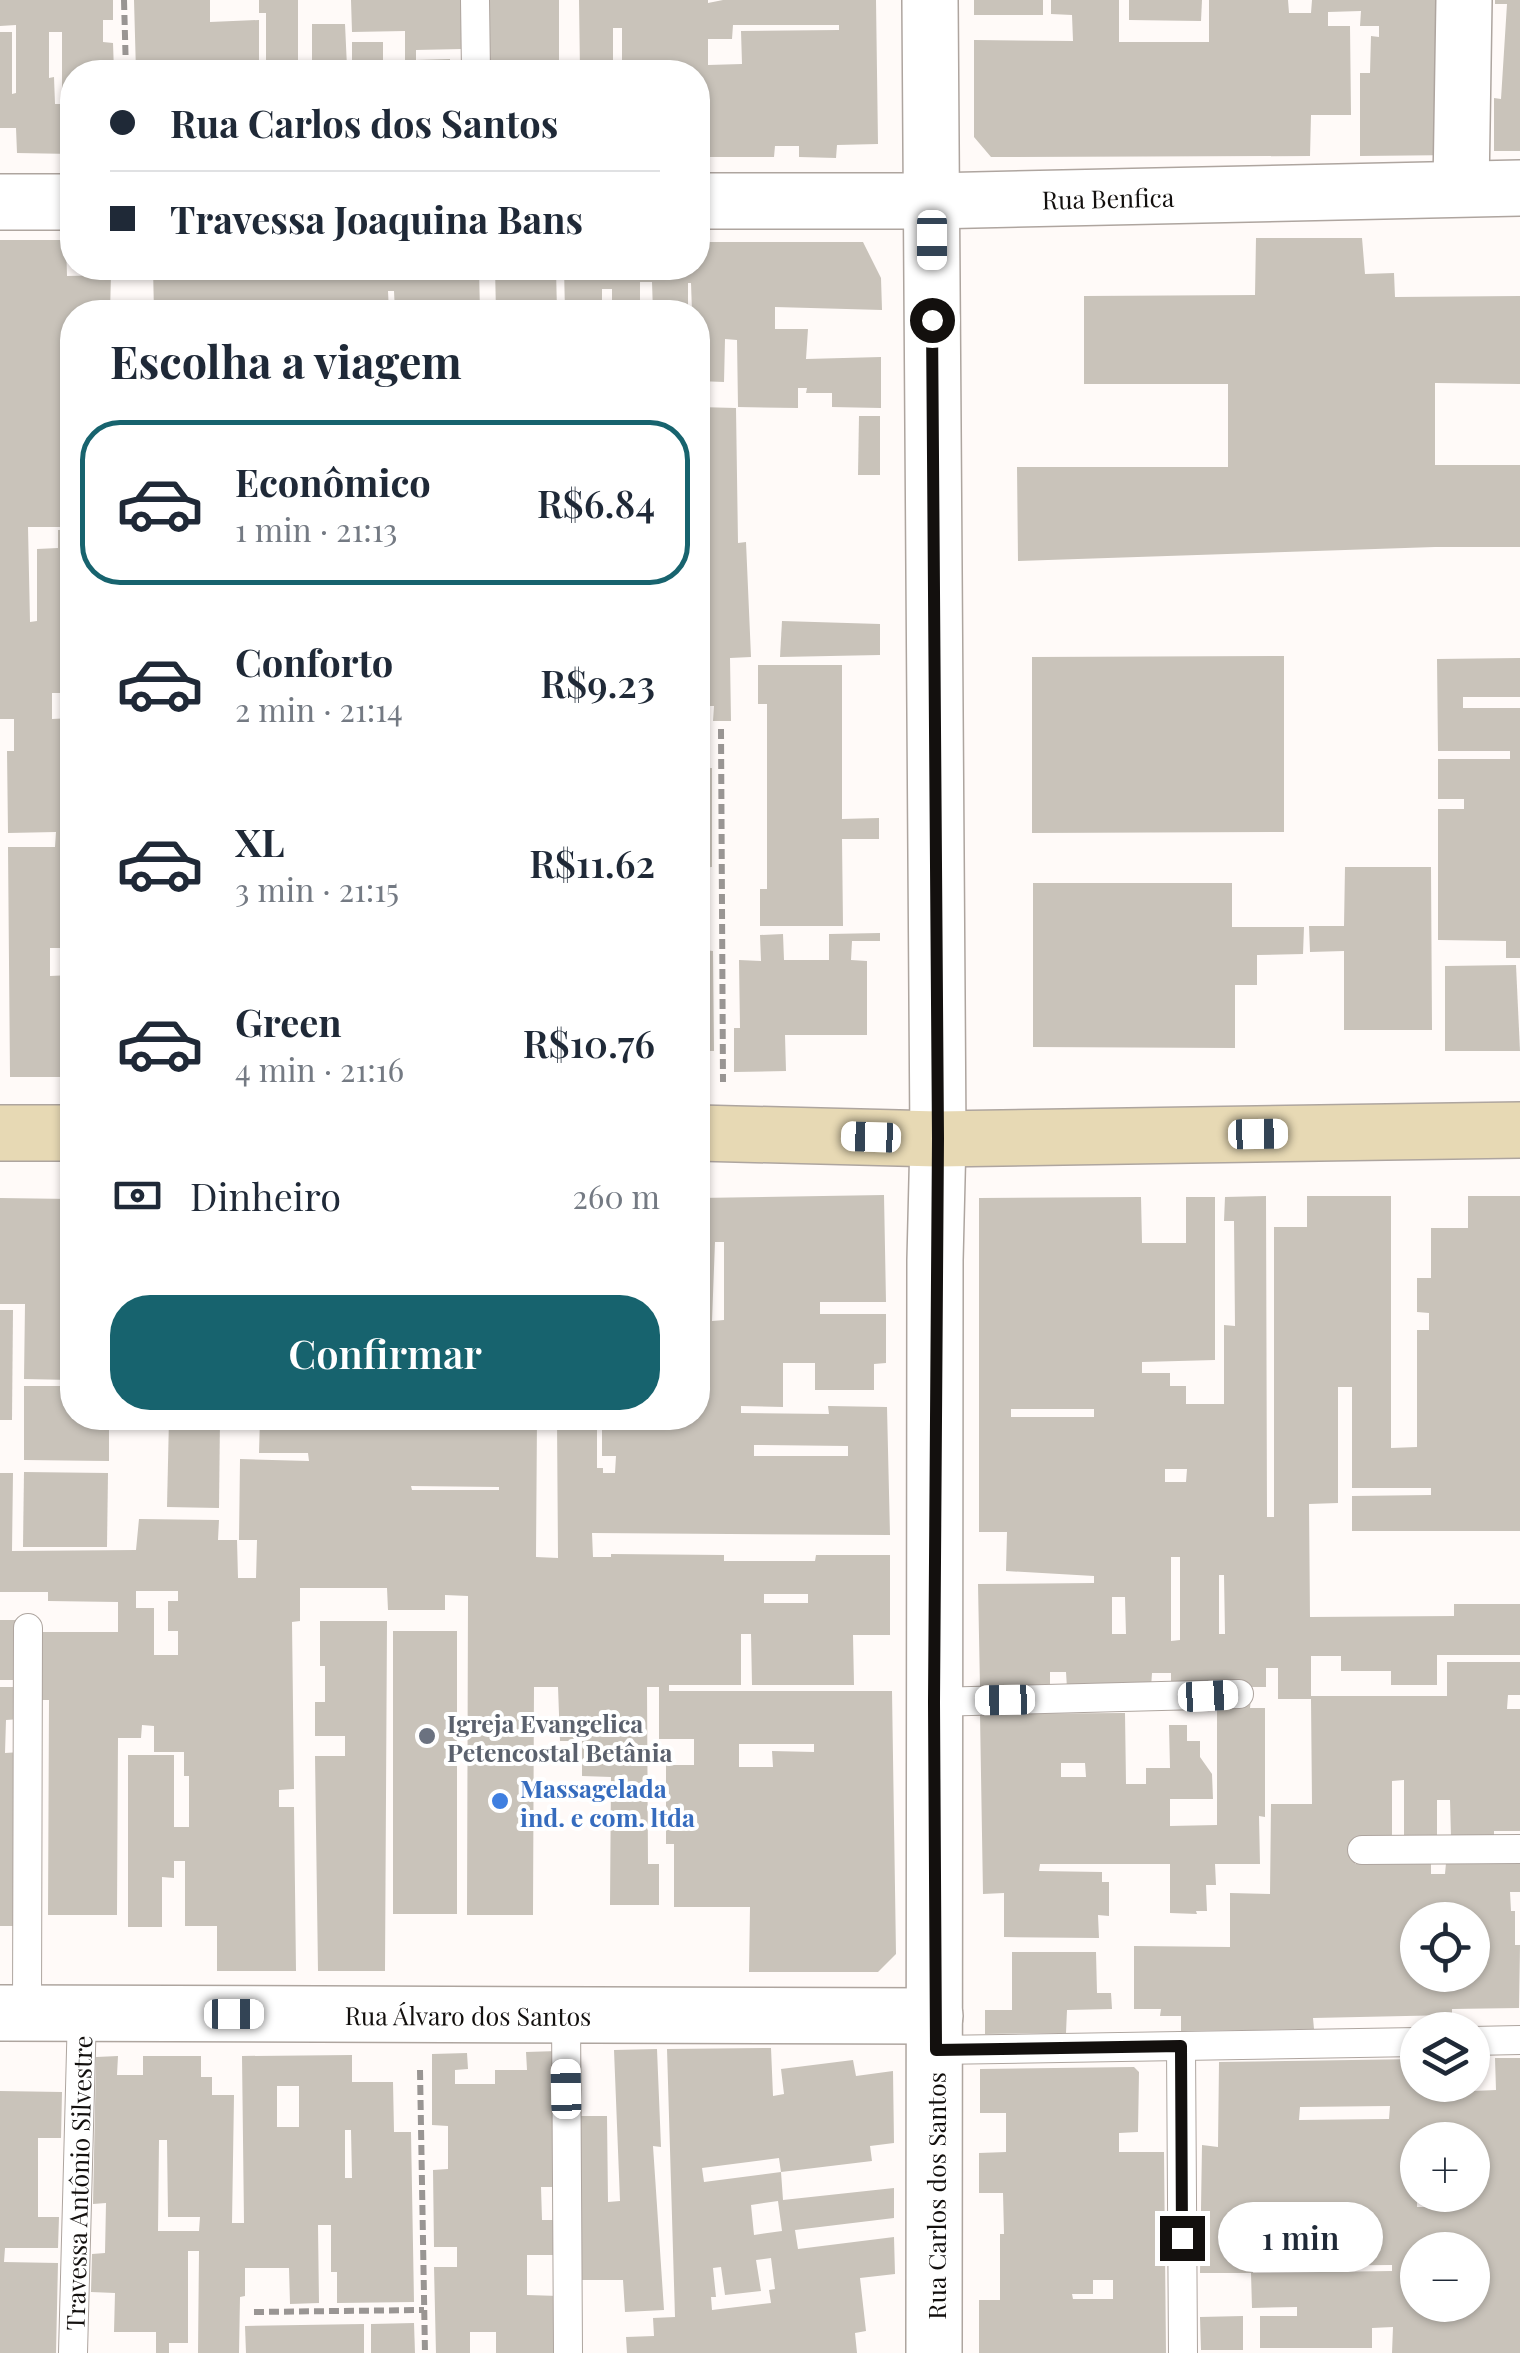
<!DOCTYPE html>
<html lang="pt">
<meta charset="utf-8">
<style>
body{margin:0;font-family:"Playfair Display",serif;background:#f6f6f7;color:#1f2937;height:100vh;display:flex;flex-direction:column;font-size:38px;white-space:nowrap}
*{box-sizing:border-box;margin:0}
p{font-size:32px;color:#747a83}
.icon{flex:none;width:55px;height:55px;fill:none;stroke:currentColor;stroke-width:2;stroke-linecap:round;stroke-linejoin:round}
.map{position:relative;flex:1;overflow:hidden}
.panel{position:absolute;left:60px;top:300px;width:650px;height:1130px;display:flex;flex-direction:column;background:#fff;border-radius:40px;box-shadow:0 2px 8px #0004}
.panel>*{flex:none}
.banner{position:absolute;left:60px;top:60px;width:650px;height:220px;border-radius:40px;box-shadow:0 2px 8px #0004;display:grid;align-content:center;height:220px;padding:0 50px;background:#fff}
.controls{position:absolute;left:1400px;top:1902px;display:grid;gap:20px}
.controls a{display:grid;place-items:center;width:90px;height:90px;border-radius:50%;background:#fff;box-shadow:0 2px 8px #0004;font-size:50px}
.end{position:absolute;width:45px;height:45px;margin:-22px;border:12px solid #13100e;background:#fff;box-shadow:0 0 0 5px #fff}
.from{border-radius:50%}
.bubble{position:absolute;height:70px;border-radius:35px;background:#fff;box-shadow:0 2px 8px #0004;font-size:32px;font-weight:600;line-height:70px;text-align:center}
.car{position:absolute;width:30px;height:60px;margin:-30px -15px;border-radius:12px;box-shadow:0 0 8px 2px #0007;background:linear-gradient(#fff 24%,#345 0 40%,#fff 0 76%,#345 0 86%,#fff 0)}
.banner b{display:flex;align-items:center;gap:35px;height:95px;font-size:38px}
.banner b+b{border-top:2px solid #e0e1e3}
.banner i{width:25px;height:25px;background:#1f2937}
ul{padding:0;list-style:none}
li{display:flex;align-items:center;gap:30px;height:165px;margin:0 20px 15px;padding:0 30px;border:5px solid transparent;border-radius:40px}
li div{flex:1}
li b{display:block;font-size:38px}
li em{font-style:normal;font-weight:600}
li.active{border-color:#17636e}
li>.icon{width:90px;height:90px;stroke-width:1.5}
h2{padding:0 50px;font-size:45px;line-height:120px}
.pay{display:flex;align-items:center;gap:25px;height:110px;padding:0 50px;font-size:38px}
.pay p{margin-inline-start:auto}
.action{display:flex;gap:20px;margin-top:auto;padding:20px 50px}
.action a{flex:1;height:115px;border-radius:40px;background:#17636e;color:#fff;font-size:40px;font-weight:600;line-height:115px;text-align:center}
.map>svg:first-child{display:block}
.building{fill:#c9c3ba;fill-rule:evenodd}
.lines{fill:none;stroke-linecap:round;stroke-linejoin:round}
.lane-casing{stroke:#aea59f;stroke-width:30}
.street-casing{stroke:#aea59f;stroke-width:58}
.secondary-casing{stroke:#aea59f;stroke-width:58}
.path{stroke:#999593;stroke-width:6;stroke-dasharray:10 5;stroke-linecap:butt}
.lane{stroke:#fff;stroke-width:28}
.street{stroke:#fff;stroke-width:55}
.secondary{stroke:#e7d9b4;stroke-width:55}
.route{stroke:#13100e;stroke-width:12}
.worship-dot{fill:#6b7280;stroke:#fff;stroke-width:4}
.shop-dot{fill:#3f7fe0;stroke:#fff;stroke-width:4}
.labels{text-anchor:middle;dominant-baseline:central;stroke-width:8;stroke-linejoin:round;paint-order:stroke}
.street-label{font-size:25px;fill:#13100e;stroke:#fff}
.worship-label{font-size:25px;font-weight:bold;fill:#5b616d;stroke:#fff;text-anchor:start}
.shop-label{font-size:25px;font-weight:bold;fill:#366cbe;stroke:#fff;text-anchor:start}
</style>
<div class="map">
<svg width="1520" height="2353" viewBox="0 0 1520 2353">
<rect width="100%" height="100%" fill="#fffaf8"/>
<!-- building -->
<g class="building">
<path d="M0,0H113V20H103V42L113,43L114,72H72V154L17,153L16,128H0V32H12V94L16,93V25L0,26ZM49,32H62V104H55L54,77L49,78Z"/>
<polygon points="134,0 210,0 210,22 259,20 259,72 136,72"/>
<polygon points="259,0 298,0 298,72 266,72 266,13 259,13"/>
<polygon points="351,0 461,0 462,49 416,50 416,60 450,59 450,72 405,72 405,31 352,32"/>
<polygon points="485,0 559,0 559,72 491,72"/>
<path d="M579,0H708V3L723,0H876L878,144L837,145L836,158L799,157V146H775L774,157H698V72H622V28H613V72H580ZM733,25H839V30L741,31L742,64L708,65V39H732Z"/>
<rect x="974" y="0" width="69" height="15"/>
<polygon points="1051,0 1119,0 1119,42 1209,42 1209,0 1288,0 1289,13 1311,13 1312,0 1458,0 1459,155 1360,156 1360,73 1370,73 1371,36 1379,37 1379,26 1360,26 1361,11 1328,12 1328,26 1350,26 1351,115 1311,115 1310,156 991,157 974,137 974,40 1073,41 1072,15 1051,14"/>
<polygon points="1129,0 1202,0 1201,21 1129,20"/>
<polygon points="1495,0 1520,0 1520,151 1494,151 1494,98 1501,99 1507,4 1495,4"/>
<polygon points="312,24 345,24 347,67 352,66 352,42 383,42 383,72 312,72"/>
<polygon points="1256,238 1362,238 1365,274 1394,273 1395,297 1520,296 1520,384 1435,383 1435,465 1520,465 1520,547 1435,547 1018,561 1017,467 1228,467 1228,384 1084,384 1084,296 1255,295"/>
<polygon points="0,240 66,240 67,276 111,275 110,312 72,312 72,488 69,488 68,442 61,442 62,527 28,527 30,622 37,621 37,549 58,548 58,530 69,530 72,693 52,693 52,719 72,718 72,948 50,948 50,976 72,975 72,1013 66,1013 66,1046 72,1046 72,1077 10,1077 8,847 55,847 56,832 8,833 7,751 14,751 14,719 0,719"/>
<polygon points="698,242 863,242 881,278 882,310 775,307 775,329 808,329 806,359 881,357 881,408 832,407 832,393 806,393 807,388 798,388 798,408 738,407 737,340 725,339 724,382 698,381 698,312 692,312 691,283 688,283 688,312 653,312 652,282 640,282 640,312 612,312 612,289 602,289 602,312 565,312 564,268 698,268"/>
<polygon points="153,268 479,268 480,312 395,312 394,291 388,291 389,312 154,312"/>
<polygon points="495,268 556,268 557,312 496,312"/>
<polygon points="698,407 736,408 738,543 746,542 751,657 730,658 731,721 713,721 714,706 698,706"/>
<polygon points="859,416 880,416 880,475 858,475"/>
<polygon points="782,621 880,624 880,655 780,657"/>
<polygon points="1284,656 1284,832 1032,833 1032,657"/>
<polygon points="1520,658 1520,697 1463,697 1463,708 1520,708 1520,958 1506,958 1506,941 1438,940 1438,809 1464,809 1464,799 1438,799 1438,759 1510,759 1510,751 1438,751 1437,659"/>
<polygon points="758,665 842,665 842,819 879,818 879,839 842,839 843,926 760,926 760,889 767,889 767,704 758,704"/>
<polygon points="698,768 712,768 712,867 698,868"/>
<polygon points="1345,867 1431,867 1432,1030 1344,1030 1344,951 1310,952 1309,926 1344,926"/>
<polygon points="698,876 707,876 705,950 713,951 714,1051 698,1051"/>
<polygon points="1033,883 1232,883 1232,927 1304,927 1303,954 1257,955 1257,985 1235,985 1235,1048 1033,1047"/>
<polygon points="880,933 880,941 852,941 851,960 867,961 867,1035 785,1035 786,1071 734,1072 734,1028 740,1028 739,960 761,961 760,935 783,934 784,960 829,960 829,934"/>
<polygon points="1516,965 1520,1051 1445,1051 1445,966"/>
<path d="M884,1195L886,1302H820V1314H886V1363L874,1364V1390H815V1363H783V1407L741,1406V1413L829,1414L828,1406L887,1407L890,1535L592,1533L593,1557H611V1554L724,1555V1561H815L816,1555H890V1635H853L854,1685H752L751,1634H741V1685H669V1691H892L896,1954L878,1972H749L750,1907H674V1844H666V1765H694V1739H659V1687H647L648,1864H659V1905H610L611,1777L582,1776V1741H560L558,1687H534L533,1915H467L468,1596L445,1595V1610H388L387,1588H300V1621L292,1622L294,1789L279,1790V1807H294L296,1971H217V1926H185V1861H174V1878L162,1877V1927H128V1755H174V1827H189V1776H184V1752H154V1726L142,1725L141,1738H118L117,1915H48L49,1700H36L37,1632H118V1602L48,1601V1592H0V1473H13L12,1551L136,1550L139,1519L219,1520L218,1540H237L238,1578H256L257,1540H239L240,1459L309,1461L308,1453H259L260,1418H537L536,1557L558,1558L557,1420L597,1421V1468H603V1473H615L616,1456H602V1418H698V1198ZM715,1242H724V1320L712,1321ZM754,1445L848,1446V1456H754ZM411,1486L499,1487V1490H412ZM136,1591H178V1601H168V1631H178V1655H154V1608H136ZM764,1594H808V1603H764ZM739,1744H814V1752L772,1751L773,1767H739Z"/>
<path d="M1266,1196L1267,1517H1274V1227H1307V1196H1391V1448L1417,1447V1330H1429V1313L1417,1312V1278H1431V1228H1468V1196H1520V1531H1352V1496L1431,1495V1488H1352V1387H1338V1503L1309,1504L1310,1617L1454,1616V1604H1520V1655H1437V1685H1391V1671H1341V1656H1311V1696H1447V1662H1520V1695H1508L1507,1709H1520V1831H1494V1838L1451,1837L1450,1800H1437V1837H1404V1780L1392,1781V1837H1355V1864H1431V1874H1445L1446,1863L1520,1864V1892H1510L1511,1911H1515V1945H1520L1519,2008L1452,2009V2015L1313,2018L1314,2029L1181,2031V2016H1160L1161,2009H1134V1946L1230,1947V1893L1270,1894L1271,1804H1312L1311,1699H1278V1668H1266V1687H1171V1673H1152L1151,1688H1067L1066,1672H1050V1688H980L978,1584L1094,1583V1576L1006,1571L1007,1532H979V1198L1141,1197L1142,1243H1186V1197H1215V1360L1142,1362V1373H1170V1386H1186V1404H1224V1325L1235,1326L1234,1221H1224L1225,1197ZM1011,1409H1094V1417H1011ZM1165,1469H1187L1186,1482H1165ZM1171,1557H1180V1640L1171,1641ZM1219,1575H1224L1225,1634H1219ZM1112,1597H1125L1126,1634H1112ZM1418,1920H1472V1975H1418Z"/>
<path d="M0,1198L72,1199V1380L24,1379L25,1304H0ZM61,1274H68V1329L61,1328Z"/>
<polygon points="0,1310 13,1310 12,1420 0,1420"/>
<polygon points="24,1386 72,1386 72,1418 109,1418 109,1461 24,1460"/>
<polygon points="169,1418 220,1418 219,1508 167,1507"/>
<polygon points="24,1472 108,1473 107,1547 23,1547"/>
<polygon points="0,1620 21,1620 22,1680 0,1680"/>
<polygon points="320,1621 387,1621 385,1971 318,1971 315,1756 345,1756 345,1736 315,1736 315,1702 325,1702 325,1666 320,1666"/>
<rect x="393" y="1631" width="64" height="283"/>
<polygon points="0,1687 21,1687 21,1719 6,1720 5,1753 21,1752 20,1926 0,1926"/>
<path d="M1217,1699H1251L1250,1708H1265V1817L1259,1816L1260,1864H1215L1216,1885H1206L1207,1911H1196L1197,1914L1170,1913V1864H1040L1039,1871L1102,1872V1882H1109V1916L1098,1915L1099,1938L1004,1937V1893L983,1894L980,1714L1125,1713L1126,1784H1146V1768H1170L1169,1725H1187V1741H1200V1757L1212,1774L1213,1799H1170V1826L1217,1825ZM1061,1763H1085L1086,1777H1061Z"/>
<polygon points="1012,1952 1096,1952 1097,1993 1111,1993 1112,2009 1067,2010 1066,2033 985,2034 985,2010 1012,2010"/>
<path d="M771,2048L773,2096L784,2094L781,2069L853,2060L856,2076L893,2071L894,2143L870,2146L872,2161L781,2172L779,2158L702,2168L704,2182L781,2172L783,2200L894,2188V2218L795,2230L798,2249L894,2237L895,2274L860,2278L866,2331L855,2333L857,2353H627L626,2337L654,2336L653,2318L675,2317L667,2049ZM778,2201L782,2231L754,2235L751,2205ZM771,2258L775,2289L769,2290L771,2303L712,2310L711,2297H716L713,2268L721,2267L725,2295L761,2291L756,2260Z"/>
<polygon points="657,2049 661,2147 653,2146 664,2310 625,2312 623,2280 576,2280 575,2116 607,2116 608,2202 620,2201 614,2050"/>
<polygon points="558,2051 559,2187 541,2187 542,2220 559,2220 559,2255 527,2255 527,2295 559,2296 560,2353 496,2353 496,2332 470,2332 470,2353 436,2353 434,2267 457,2267 457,2247 434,2247 433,2170 448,2169 448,2126 432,2125 432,2054 467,2053 468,2069 455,2070 455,2084 495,2084 495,2070 527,2070 526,2052"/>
<path d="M352,2055V2082H393L394,2132H411L414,2302L337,2303V2272H331V2225H318L319,2303L290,2304L289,2268H245V2296L240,2297L239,2353H198L199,2251H188V2343H169V2353H156V2332H114L115,2293L91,2292L92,2254L105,2253L106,2203L93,2204L96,2057L118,2056L117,2075H143V2056H201V2077H212V2095H234L232,2223H244L242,2056ZM277,2086H299V2127H277ZM345,2130H351L352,2178H345ZM159,2140H167L168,2217H200L199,2231H158Z"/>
<path d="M1495,2058H1520V2353H1392L1393,2327L1372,2328V2348H1260V2316H1297V2307L1252,2308L1251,2273L1392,2271V2265L1254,2266L1253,2273H1200L1202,2145L1218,2147L1219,2062L1418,2059V2085H1473V2091L1496,2090ZM1390,2106L1389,2119L1299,2120L1300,2107ZM1418,2140H1472V2195H1440L1441,2207H1417ZM1279,2226H1360V2232H1279ZM1418,2250H1472V2305H1418Z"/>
<path d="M1134,2067L1139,2072L1138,2132L1119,2133V2152H1164L1166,2353H979V2300H1000V2234H1004L1003,2193H979V2153L1006,2152V2113H980V2069ZM1093,2280H1113V2299H1073L1072,2294H1093Z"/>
<polygon points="0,2091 62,2092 61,2138 38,2138 38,2217 59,2217 58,2248 5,2248 4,2262 58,2263 56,2353 0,2353"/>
<polygon points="1243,2316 1243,2350 1201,2350 1200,2317"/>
<polygon points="414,2323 415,2353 371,2353 371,2324"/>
<polygon points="364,2324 364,2353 246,2353 245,2326"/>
</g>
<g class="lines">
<defs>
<g id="lane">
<polyline points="475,0 476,72"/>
<polyline points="934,1702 1239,1694"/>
<polyline points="1362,1850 1520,1849"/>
<polyline points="27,2013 28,1628"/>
<polyline points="566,2013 568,2353"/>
<polyline points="1472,2041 1520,2040"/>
<polyline points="1181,2046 1183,2353"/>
<polyline points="936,2050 1418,2042"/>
<path id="s1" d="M73,2353L82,2013"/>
</g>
<g id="street">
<polyline points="930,0 938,1139 935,1260 934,2353"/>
<polyline points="1461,188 1464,0"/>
<path id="s2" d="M698,201H931L1520,188"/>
<polyline points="0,202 72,202"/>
<path id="s3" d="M0,2013L935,2016"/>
</g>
<g id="secondary">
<polyline points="0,1133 72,1133"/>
<polyline points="698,1133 938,1139 1520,1130"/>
</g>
</defs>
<!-- lane casing -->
<use href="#lane" class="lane-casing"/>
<!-- street casing -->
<use href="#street" class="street-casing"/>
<!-- secondary casing -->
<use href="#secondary" class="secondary-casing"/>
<!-- path -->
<g class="path">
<polyline points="124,0 126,72"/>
<polyline points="721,729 723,1082"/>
<polyline points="420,2070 425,2353"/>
<polyline points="254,2312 424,2310"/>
</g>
<!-- lane -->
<use href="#lane" class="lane"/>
<!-- street -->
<use href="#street" class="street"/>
<!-- secondary -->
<use href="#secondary" class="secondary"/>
</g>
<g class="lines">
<!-- route -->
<polyline class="route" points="932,320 938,1138 934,1702 936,2050 1181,2046 1182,2238"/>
</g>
<!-- markers -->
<circle class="worship-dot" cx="427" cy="1736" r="10"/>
<circle class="shop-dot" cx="500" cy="1801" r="10"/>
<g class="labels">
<!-- street labels -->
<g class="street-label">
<text stroke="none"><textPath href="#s2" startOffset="410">Rua Benfica</textPath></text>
<text stroke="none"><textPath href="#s3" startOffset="468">Rua Álvaro dos Santos</textPath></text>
<text stroke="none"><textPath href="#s1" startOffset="170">Travessa Antônio Silvestre</textPath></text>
<text transform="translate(935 2196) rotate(-90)">Rua Carlos dos Santos</text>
</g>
<!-- worship labels -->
<g class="worship-label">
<text x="447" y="1722">Igreja Evangelica<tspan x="447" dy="29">Petencostal Betânia</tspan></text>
</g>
<!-- shop labels -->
<g class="shop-label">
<text x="520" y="1787">Massagelada<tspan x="520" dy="29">ind. e com. ltda</tspan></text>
</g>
</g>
</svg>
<div class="controls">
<a><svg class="icon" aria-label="locate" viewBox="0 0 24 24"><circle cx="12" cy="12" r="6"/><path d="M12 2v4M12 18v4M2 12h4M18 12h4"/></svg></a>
<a><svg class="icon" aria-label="layers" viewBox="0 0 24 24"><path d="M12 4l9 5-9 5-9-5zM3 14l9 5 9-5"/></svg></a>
<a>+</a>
<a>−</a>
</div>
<i class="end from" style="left:932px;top:320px"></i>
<i class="end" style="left:1182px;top:2238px"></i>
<div class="bubble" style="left:1218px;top:2202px;width:165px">1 min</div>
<i class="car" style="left:932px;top:240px;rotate:180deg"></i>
<i class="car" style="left:1258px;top:1134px;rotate:89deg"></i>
<i class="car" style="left:871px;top:1137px;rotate:272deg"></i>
<i class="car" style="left:1208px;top:1696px;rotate:87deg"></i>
<i class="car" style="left:1005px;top:1700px;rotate:269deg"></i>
<i class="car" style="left:234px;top:2014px;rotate:90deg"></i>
<i class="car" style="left:566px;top:2089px;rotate:359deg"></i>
<div class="banner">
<b><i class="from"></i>Rua Carlos dos Santos</b>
<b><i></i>Travessa Joaquina Bans</b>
</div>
<section class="panel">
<h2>Escolha a viagem</h2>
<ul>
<li class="active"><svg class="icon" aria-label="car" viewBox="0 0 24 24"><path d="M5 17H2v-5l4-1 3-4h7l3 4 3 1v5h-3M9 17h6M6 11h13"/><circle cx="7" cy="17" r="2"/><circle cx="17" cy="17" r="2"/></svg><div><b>Econômico</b><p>1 min · 21:13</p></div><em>R$6.84</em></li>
<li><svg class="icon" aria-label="car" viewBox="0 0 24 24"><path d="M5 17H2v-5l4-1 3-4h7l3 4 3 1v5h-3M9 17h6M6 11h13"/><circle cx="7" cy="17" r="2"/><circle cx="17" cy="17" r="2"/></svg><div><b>Conforto</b><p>2 min · 21:14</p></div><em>R$9.23</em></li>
<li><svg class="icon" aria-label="car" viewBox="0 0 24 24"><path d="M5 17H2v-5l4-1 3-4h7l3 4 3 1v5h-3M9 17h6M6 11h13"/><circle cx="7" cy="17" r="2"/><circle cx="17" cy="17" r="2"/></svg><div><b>XL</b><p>3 min · 21:15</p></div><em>R$11.62</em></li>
<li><svg class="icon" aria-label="car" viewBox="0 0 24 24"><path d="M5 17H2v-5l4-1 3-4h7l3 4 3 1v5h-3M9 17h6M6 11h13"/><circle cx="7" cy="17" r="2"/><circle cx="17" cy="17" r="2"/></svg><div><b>Green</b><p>4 min · 21:16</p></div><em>R$10.76</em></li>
</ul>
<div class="pay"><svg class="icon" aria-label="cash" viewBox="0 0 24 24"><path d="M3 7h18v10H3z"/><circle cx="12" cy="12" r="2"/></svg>Dinheiro<p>260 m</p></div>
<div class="action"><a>Confirmar</a></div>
</section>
</div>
